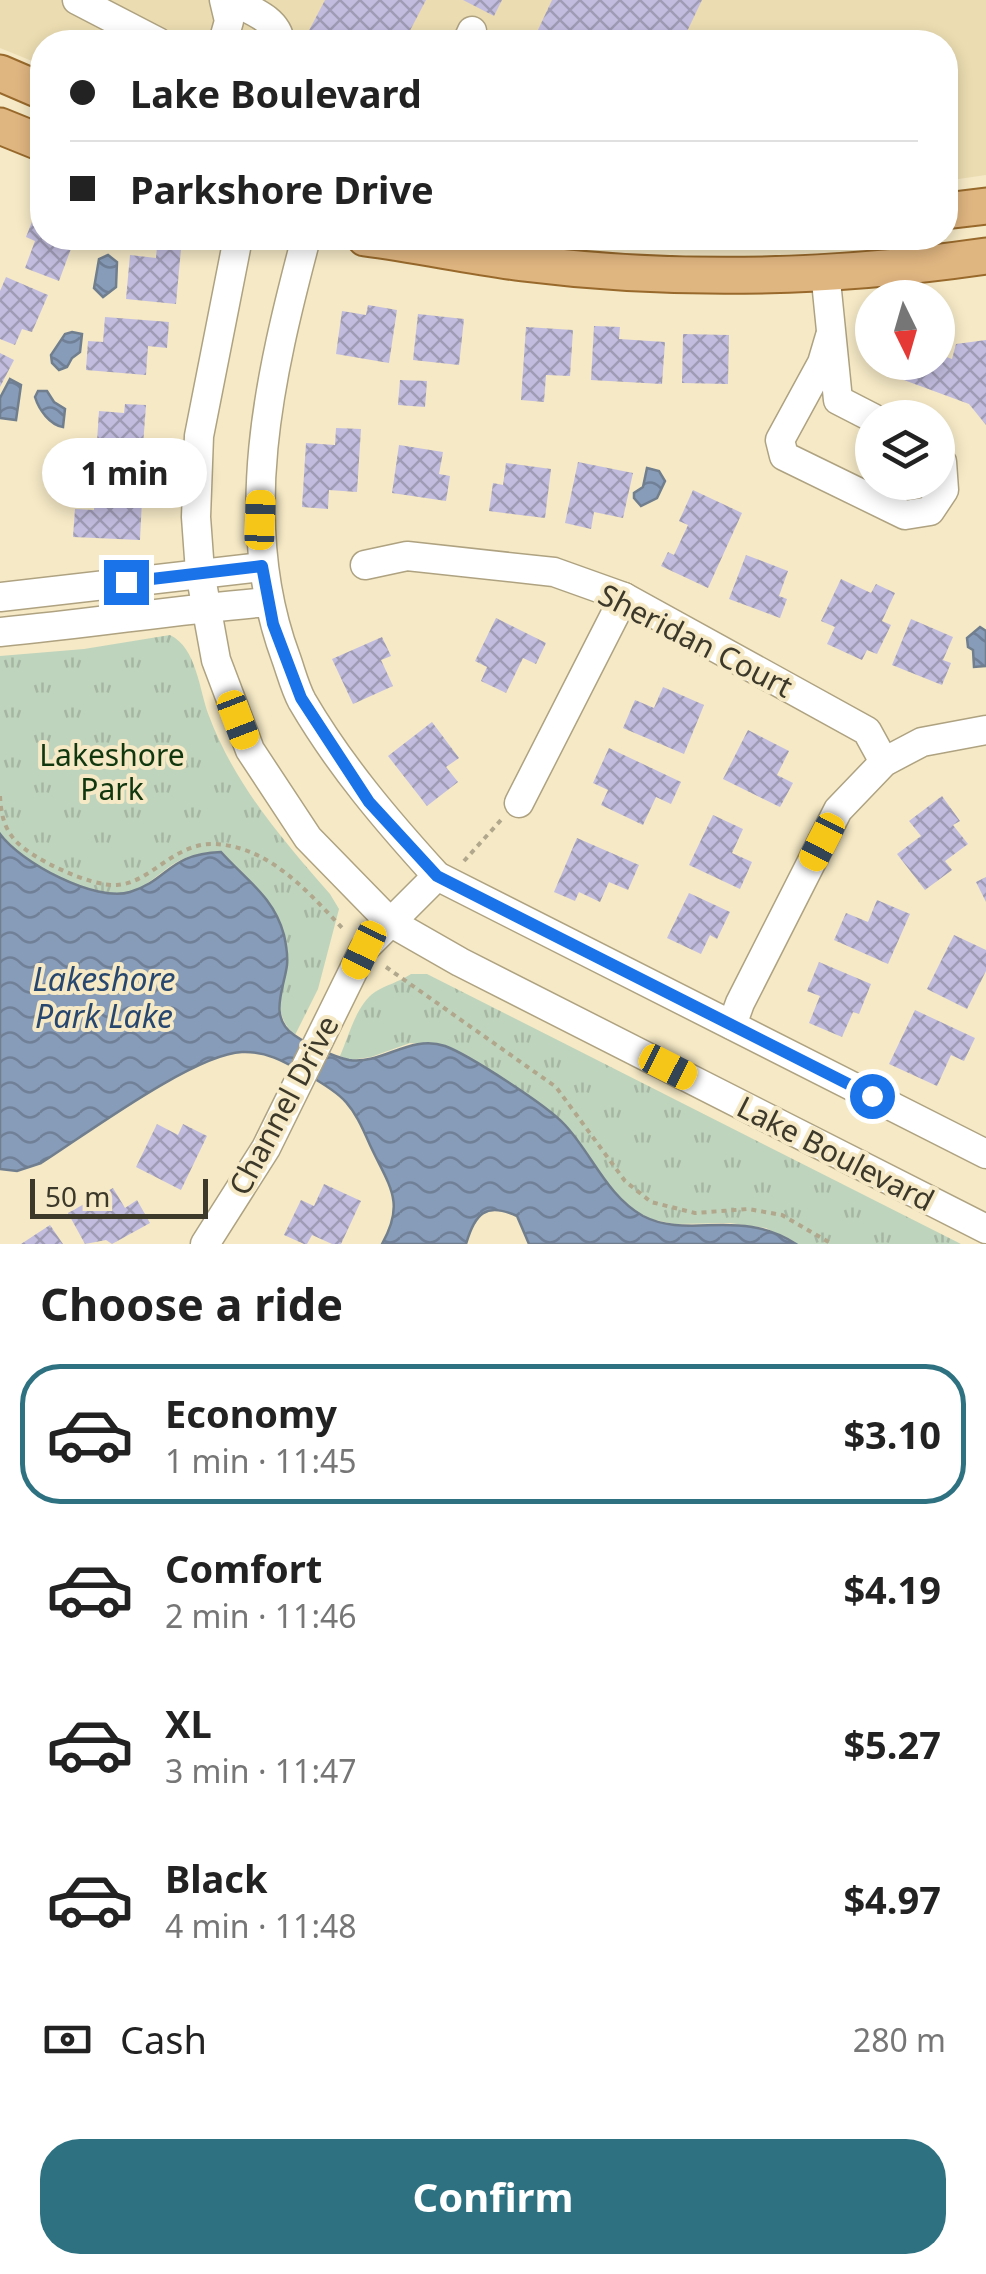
<!DOCTYPE html>
<meta charset="utf-8">
<style>
body{margin:0;font-family:"Noto Sans",sans-serif;background:#f2f2f2;color:#222;height:100vh;display:flex;flex-direction:column;font-size:38px;white-space:nowrap}
*{box-sizing:border-box;margin:0}
p{font-size:32px;color:#767676}
.icon{flex:none;width:55px;height:55px;fill:none;stroke:currentColor;stroke-width:2;stroke-linecap:round;stroke-linejoin:round}
.map{position:relative;height:1244px;overflow:hidden}
.panel{display:flex;flex-direction:column;background:#fff;flex:1}
.panel>*{flex:none}
.guide{position:absolute;left:30px;top:30px;width:928px;height:220px;border-radius:40px;box-shadow:0 5px 15px #0003;display:grid;align-content:center;height:220px;padding:0 40px;background:#fff}
.needle{width:65px;rotate:175deg}
.buttons{position:absolute;left:855px;top:280px;display:grid;gap:20px}
.buttons a{display:grid;place-items:center;width:100px;height:100px;border-radius:50%;background:#fff;box-shadow:0 5px 15px #0003;font-size:50px}
.scale{position:absolute;left:30px;bottom:25px;width:178px;box-sizing:border-box;padding-left:10px;border:5px solid #3c382a;border-top:0;font-size:28px;line-height:35px;white-space:nowrap;color:#3c382a;-webkit-text-stroke:8px #f5e9c6;paint-order:stroke}
.end{position:absolute;width:45px;height:45px;margin:-22px;border:12px solid #1a73e8;background:#fff;box-shadow:0 0 0 5px #fff}
.from{border-radius:50%}
.bubble{position:absolute;height:70px;border-radius:35px;background:#fff;box-shadow:0 5px 15px #0003;font-size:32px;font-weight:700;line-height:70px;text-align:center}
.car{position:absolute;width:30px;height:60px;margin:-30px -15px;border-radius:12px;box-shadow:0 0 8px 2px #0007;background:linear-gradient(#f5c518 24%,#345 0 40%,#f5c518 0 76%,#345 0 86%,#f5c518 0)}
.guide b{display:flex;align-items:center;gap:35px;height:95px;font-size:38px}
.guide b+b{border-top:2px solid #e0e0e0}
.guide i{width:25px;height:25px;background:#222}
ul{padding:0;list-style:none}
li{display:flex;align-items:center;gap:30px;height:140px;margin:0 20px 15px;padding:0 20px;border:5px solid transparent;border-radius:40px}
li div{flex:1}
li b{display:block;font-size:38px}
li em{font-style:normal;font-weight:700}
li.selected{border-color:#2e7282}
li>.icon{width:90px;height:90px;stroke-width:1.5}
h2{padding:0 40px;font-size:45px;line-height:120px}
.pay{display:flex;align-items:center;gap:25px;height:110px;padding:0 40px;font-size:38px}
.pay p{margin-inline-start:auto}
.button{display:flex;gap:20px;margin-top:auto;padding:20px 40px}
.button a{flex:1;height:115px;border-radius:40px;background:#2e7282;color:#fff;font-size:40px;font-weight:700;line-height:115px;text-align:center}
.map>svg:first-child{display:block}
.built{fill:#ebdcb1}
.park{fill:url(#park-tufts)}
.water{fill:url(#water-waves);stroke:#707e8e;stroke-width:2.5}
.building{fill:url(#building-cross-hatch)}
.lines{fill:none;stroke-linecap:round;stroke-linejoin:round}
.minor-casing{stroke:#aea281;stroke-width:31}
.major-casing{stroke:#98692b;stroke-width:39}
.path{stroke:#b0a78c;stroke-width:4;stroke-dasharray:5 5;stroke-linecap:butt}
.minor{stroke:#fff;stroke-width:28}
.major{stroke:#dfb580;stroke-width:35}
.route{stroke:#1a73e8;stroke-width:12}
.labels{text-anchor:middle;dominant-baseline:central;stroke-width:8;stroke-linejoin:round;paint-order:stroke}
.street-label{font-size:30px;fill:#3c382a;stroke:#f5e9c6}
.park-label{font-size:30px;fill:#11370f;stroke:#f5e9c6}
.water-label{font-size:32px;font-style:italic;fill:#27476f;stroke:#f5e9c6}
</style>
<div class="map">
<svg width="986" height="1244" viewBox="0 0 986 1244">
<defs>
<pattern id="park-tufts" width="24" height="20" patternUnits="userSpaceOnUse" patternTransform="scale(2.5)"><rect width="24" height="20" fill="#bfd4bc"/><path d="M3 7l-1-3M5 7V3M7 7l1-3M15 17l-1-3M17 17v-4M19 17l1-3" fill="none" stroke="#a5b7a2"/></pattern>
<pattern id="water-waves" width="16" height="10" patternUnits="userSpaceOnUse" patternTransform="scale(2.5)"><rect width="16" height="10" fill="#879cb9"/><path d="M0 5q4-4 8 0t8 0" fill="none" stroke="#708097"/></pattern>
<pattern id="building-cross-hatch" width="8" height="8" patternUnits="userSpaceOnUse" patternTransform="scale(2.5)"><rect width="8" height="8" fill="#c2bddf"/><path d="M0 0l8 8M0 8l8-8" fill="none" stroke="#9f9bb5"/></pattern>
</defs>
<rect width="100%" height="100%" fill="#f5e9c6"/>
<!-- built -->
<polygon class="built" points="0,0 986,0 986,175 945,181 945,42 42,42 42,65 0,48"/>
<!-- park -->
<g class="park">
<path d="M170,635C197,648 199,690 209,716C235,785 282,839 330,894L339,909L318,989L295,1035C260,1004 300,969 283,933C272,911 238,871 221,853C209,854 194,854 183,859C164,867 150,886 130,892C96,903 19,861 0,834V656L84,649Z"/>
<path d="M411,974H427L961,1244H796L766,1228L730,1223L674,1224L646,1218L622,1202L563,1122L512,1085L444,1046L410,1043L371,1057L350,1060L340,1056C349,1036 356,1005 375,992C386,985 399,982 411,974Z"/>
</g>
<!-- water -->
<g class="water">
<polygon points="108,255 117,262 116,287 103,297 94,288 99,259"/>
<polygon points="72,332 82,334 80,352 72,358 67,367 59,370 52,363 51,355 65,334"/>
<polygon points="10,379 21,385 16,420 0,418 0,398"/>
<path d="M38,391H47L54,402L65,409L63,427C50,425 39,410 35,397Z"/>
<polygon points="647,468 659,471 665,481 657,498 641,506 634,498 634,493 643,487"/>
<polygon points="980,627 986,631 986,666 974,667 973,650 968,647 967,638"/>
<path d="M0,834C20,862 96,903 130,892C169,880 168,854 221,852C246,880 274,897 284,935C286,944 288,955 287,965C284,989 268,1017 294,1035C307,1044 333,1057 349,1060C382,1065 410,1034 445,1046C469,1055 548,1106 565,1125C592,1154 607,1196 643,1216C689,1240 740,1207 796,1244H529L517,1216C486,1202 475,1213 466,1244H382C406,1202 389,1186 370,1145C352,1104 346,1096 306,1074C285,1062 267,1051 242,1052C194,1054 85,1135 41,1163L17,1171L0,1169Z"/>
</g>
<!-- building -->
<g class="building">
<polygon points="325,0 426,0 404,42 303,42"/>
<polygon points="463,0 502,0 494,16"/>
<polygon points="552,0 702,0 682,42 560,42 537,32"/>
<polygon points="37,209 42,211 42,238 75,238 59,281 25,268 35,241 26,237"/>
<polygon points="157,247 181,249 176,304 126,299 130,255 156,258"/>
<polygon points="6,277 48,295 32,332 22,329 15,345 0,339 0,291"/>
<polygon points="368,305 397,310 389,363 336,354 342,311 366,315"/>
<polygon points="418,314 464,319 459,365 413,360"/>
<polygon points="105,317 169,322 167,348 148,346 146,375 86,370 88,341 103,342"/>
<polygon points="594,326 620,327 619,339 665,342 662,384 591,380"/>
<polygon points="526,327 573,330 570,376 546,375 544,402 521,400"/>
<polygon points="683,334 729,335 728,384 682,383"/>
<polygon points="986,340 986,425 969,404 874,369 876,362 938,362 938,354 952,359 956,344"/>
<polygon points="0,353 14,360 0,387"/>
<polygon points="400,380 427,381 425,407 398,405"/>
<polygon points="125,404 146,405 142,459 96,456 99,411 124,413"/>
<polygon points="336,428 361,429 357,492 329,490 328,509 302,507 306,443 335,445"/>
<polygon points="399,445 443,452 439,474 450,476 446,501 392,493"/>
<polygon points="578,462 633,473 623,518 594,512 591,529 565,523"/>
<polygon points="506,463 551,469 545,518 489,511 493,483 503,485"/>
<polygon points="117,479 143,480 140,540 73,537 75,509 94,510 95,488 116,489"/>
<polygon points="693,490 742,513 708,588 661,566 668,552 674,555 688,525 679,521"/>
<polygon points="746,555 788,571 779,596 787,599 780,618 729,599"/>
<polygon points="841,579 871,593 876,584 895,593 882,621 891,625 877,654 867,650 862,660 827,644 835,627 821,621"/>
<polygon points="496,618 546,643 536,664 523,658 506,693 481,681 487,667 475,661"/>
<polygon points="911,619 953,637 943,660 951,663 942,685 892,665"/>
<polygon points="382,637 391,656 381,660 393,686 353,704 332,659"/>
<polygon points="663,687 704,705 684,754 623,728 635,700 654,708"/>
<polygon points="432,722 459,758 446,767 458,782 427,806 388,756"/>
<polygon points="748,730 789,751 777,775 793,783 780,807 723,779"/>
<polygon points="609,748 681,782 671,804 656,797 643,825 601,805 608,790 593,783"/>
<polygon points="942,796 960,821 953,825 968,844 945,861 952,870 925,890 897,854 921,836 909,821"/>
<polygon points="713,815 743,829 732,853 752,862 740,889 689,865"/>
<polygon points="577,838 639,865 628,890 609,882 600,902 579,892 575,901 554,892"/>
<polygon points="986,877 986,902 976,882"/>
<polygon points="689,893 730,912 717,939 710,935 701,954 667,938"/>
<polygon points="877,900 910,914 888,964 834,940 846,913 868,922"/>
<polygon points="954,935 986,950 986,971 967,1009 927,989"/>
<polygon points="819,962 871,984 859,1014 853,1012 842,1037 809,1023 820,996 807,991"/>
<polygon points="915,1010 975,1038 964,1061 951,1055 937,1086 889,1064"/>
<polygon points="157,1124 178,1135 183,1124 207,1136 181,1190 136,1167"/>
<polygon points="324,1184 361,1201 341,1244 332,1244 312,1235 307,1244 304,1244 284,1235 301,1200 314,1206"/>
<polygon points="113,1188 125,1208 137,1200 150,1223 112,1244 106,1240 85,1244 68,1213"/>
<polygon points="50,1225 63,1244 21,1244"/>
</g>
<g class="lines">
<defs>
<g id="minor">
<polyline points="77,0 158,42"/>
<path d="M231,0C250,10 278,19 280,42"/>
<polyline points="223,42 229,21 224,0"/>
<polyline points="467,42 472,31"/>
<polyline points="238,238 199,436 196,517 200,572 216,660 250,750 308,838 390,922 460,962 986,1229"/>
<path d="M306,238C270,374 235,521 286,658C291,672 295,688 302,701C340,766 387,821 437,876L986,1154"/>
<polyline points="825,271 838,400 873,418"/>
<polyline points="830,336 822,363 780,440 784,456 905,515 930,511 944,490 942,462 938,458"/>
<polyline points="365,565 407,556 554,572 624,597 867,731 884,762"/>
<polyline points="0,597 262,567"/>
<path d="M0,632C90,624 179,609 269,602"/>
<polyline points="519,803 624,597"/>
<polyline points="732,1025 740,1003 838,810 884,762 922,742 986,730"/>
<polyline points="205,1244 266,1148 364,949 437,876"/>
</g>
<g id="major">
<polyline points="0,73 42,91"/>
<polyline points="0,126 42,143"/>
<polyline points="945,211 986,206"/>
<path d="M365,238C418,245 470,256 523,263C675,282 834,278 986,256"/>
</g>
</defs>
<!-- minor casing -->
<use href="#minor" class="minor-casing"/>
<!-- major casing -->
<use href="#major" class="major-casing"/>
<!-- path -->
<g class="path">
<path d="M0,796C1,812 3,826 14,839C29,858 91,887 117,885C151,883 173,843 214,844C270,846 310,894 345,931"/>
<polyline points="464,861 501,820"/>
<polyline points="386,967 556,1087 625,1181 651,1202 695,1213 748,1209 782,1215 832,1244"/>
</g>
<!-- minor -->
<use href="#minor" class="minor"/>
<!-- major -->
<use href="#major" class="major"/>
</g>
<g class="lines">
<!-- route -->
<polyline class="route" points="126,582 262,566 273,624 301,698 369,802 437,876 872,1096"/>
</g>
<g class="labels">
<!-- street labels -->
<g class="street-label">
<text transform="translate(696 640) rotate(27)">Sheridan Court</text>
<text transform="translate(283 1105) rotate(-62)">Channel Drive</text>
<text transform="translate(836 1153) rotate(27)">Lake Boulevard</text>
</g>
<!-- park labels -->
<g class="park-label">
<text x="112" y="754">Lakeshore<tspan x="112" dy="34">Park</tspan></text>
</g>
<!-- water labels -->
<g class="water-label">
<text x="104" y="978">Lakeshore<tspan x="104" dy="37">Park Lake</tspan></text>
</g>
</g>
</svg>
<div class="buttons">
<a><svg class="needle" viewBox="-14 -14 28 28"><path d="M0-13l5 13h-10z" fill="#e53935"/><path d="M0 13l5-13h-10z" fill="#767676"/></svg></a>
<a><svg class="icon" aria-label="layers" viewBox="0 0 24 24"><path d="M12 4l9 5-9 5-9-5zM3 14l9 5 9-5"/></svg></a>
</div>
<div class="scale">50 m</div>
<i class="end from" style="left:872px;top:1096px"></i>
<i class="end" style="left:126px;top:582px"></i>
<div class="bubble" style="left:42px;top:438px;width:165px">1 min</div>
<i class="car" style="left:260px;top:520px;rotate:2deg"></i>
<i class="car" style="left:238px;top:720px;rotate:159deg"></i>
<i class="car" style="left:822px;top:842px;rotate:207deg"></i>
<i class="car" style="left:364px;top:950px;rotate:206deg"></i>
<i class="car" style="left:668px;top:1067px;rotate:117deg"></i>
<div class="guide">
<b><i class="from"></i>Lake Boulevard</b>
<b><i></i>Parkshore Drive</b>
</div>
</div>
<section class="panel">
<h2>Choose a ride</h2>
<ul>
<li class="selected"><svg class="icon" aria-label="car" viewBox="0 0 24 24"><path d="M5 17H2v-5l4-1 3-4h7l3 4 3 1v5h-3M9 17h6M6 11h13"/><circle cx="7" cy="17" r="2"/><circle cx="17" cy="17" r="2"/></svg><div><b>Economy</b><p>1 min · 11:45</p></div><em>$3.10</em></li>
<li><svg class="icon" aria-label="car" viewBox="0 0 24 24"><path d="M5 17H2v-5l4-1 3-4h7l3 4 3 1v5h-3M9 17h6M6 11h13"/><circle cx="7" cy="17" r="2"/><circle cx="17" cy="17" r="2"/></svg><div><b>Comfort</b><p>2 min · 11:46</p></div><em>$4.19</em></li>
<li><svg class="icon" aria-label="car" viewBox="0 0 24 24"><path d="M5 17H2v-5l4-1 3-4h7l3 4 3 1v5h-3M9 17h6M6 11h13"/><circle cx="7" cy="17" r="2"/><circle cx="17" cy="17" r="2"/></svg><div><b>XL</b><p>3 min · 11:47</p></div><em>$5.27</em></li>
<li><svg class="icon" aria-label="car" viewBox="0 0 24 24"><path d="M5 17H2v-5l4-1 3-4h7l3 4 3 1v5h-3M9 17h6M6 11h13"/><circle cx="7" cy="17" r="2"/><circle cx="17" cy="17" r="2"/></svg><div><b>Black</b><p>4 min · 11:48</p></div><em>$4.97</em></li>
</ul>
<div class="pay"><svg class="icon" aria-label="cash" viewBox="0 0 24 24"><path d="M3 7h18v10H3z"/><circle cx="12" cy="12" r="2"/></svg>Cash<p>280 m</p></div>
<div class="button"><a>Confirm</a></div>
</section>
